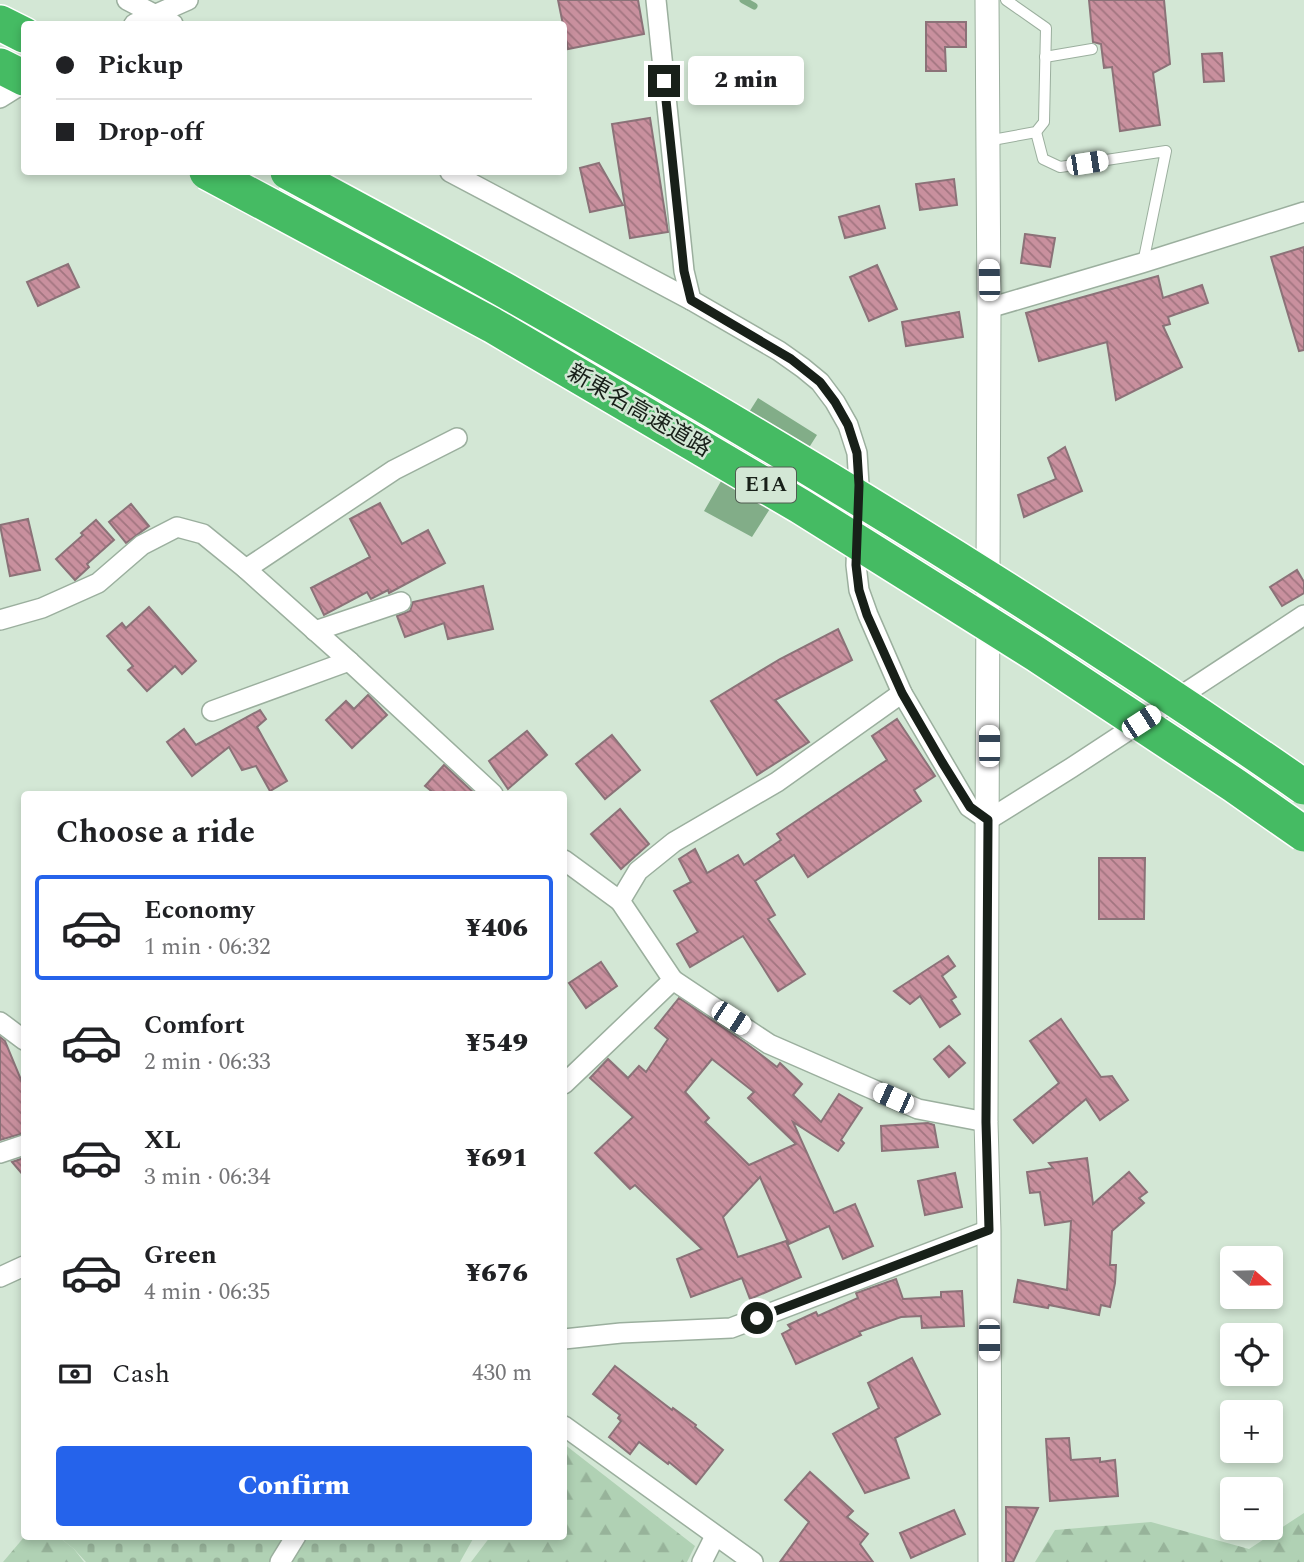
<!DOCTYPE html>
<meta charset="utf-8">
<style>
body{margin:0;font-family:Spectral,"Noto Sans JP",serif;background:#f2f2f2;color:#202124;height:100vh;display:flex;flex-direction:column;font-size:26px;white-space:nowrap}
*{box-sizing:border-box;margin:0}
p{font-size:23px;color:#757577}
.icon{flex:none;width:38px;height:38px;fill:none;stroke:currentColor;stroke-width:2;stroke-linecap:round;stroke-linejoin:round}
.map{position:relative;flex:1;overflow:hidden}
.sheet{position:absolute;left:21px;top:791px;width:546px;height:749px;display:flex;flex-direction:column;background:#fff;border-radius:7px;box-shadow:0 4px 10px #0003}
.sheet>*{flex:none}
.guide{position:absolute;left:21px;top:21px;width:546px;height:154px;border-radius:7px;box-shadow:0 4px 10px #0003;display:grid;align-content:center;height:154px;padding:0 35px;background:#fff}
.needle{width:46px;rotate:110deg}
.buttons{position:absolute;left:1220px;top:1246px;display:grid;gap:14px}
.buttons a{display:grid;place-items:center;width:63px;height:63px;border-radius:7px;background:#fff;box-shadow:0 4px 10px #0003;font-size:35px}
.end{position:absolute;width:32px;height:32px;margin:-16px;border:9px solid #182019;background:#fff;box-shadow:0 0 0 4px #fff}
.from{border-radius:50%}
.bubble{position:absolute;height:49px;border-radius:7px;background:#fff;box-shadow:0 4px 10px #0003;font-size:23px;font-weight:800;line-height:49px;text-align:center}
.car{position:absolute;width:21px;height:42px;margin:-21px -10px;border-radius:9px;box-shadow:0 0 5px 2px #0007;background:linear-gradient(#fff 24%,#345 0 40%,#fff 0 76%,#345 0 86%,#fff 0)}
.guide b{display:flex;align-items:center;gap:24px;height:66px;font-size:26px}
.guide b+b{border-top:2px solid #e0e0e0}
.guide i{width:18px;height:18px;background:#202124}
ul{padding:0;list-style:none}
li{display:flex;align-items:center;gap:21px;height:105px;margin:0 14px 10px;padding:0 21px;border:4px solid transparent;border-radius:7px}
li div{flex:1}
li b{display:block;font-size:26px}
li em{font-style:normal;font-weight:800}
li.active{border-color:#2563eb}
li>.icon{width:63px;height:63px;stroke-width:1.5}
h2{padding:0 35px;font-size:32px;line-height:84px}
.pay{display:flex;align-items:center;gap:18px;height:77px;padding:0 35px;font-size:26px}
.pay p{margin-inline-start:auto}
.cta{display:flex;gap:14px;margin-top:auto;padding:14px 35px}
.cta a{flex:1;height:80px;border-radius:7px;background:#2563eb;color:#fff;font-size:28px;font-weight:800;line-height:80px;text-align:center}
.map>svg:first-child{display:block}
.forest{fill:url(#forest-firs)}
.cemetery{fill:url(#cemetery-stones)}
.water{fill:#82ad88}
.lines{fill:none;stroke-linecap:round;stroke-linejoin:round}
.stream{stroke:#82ad88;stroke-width:7}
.building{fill:url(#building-back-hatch);stroke:#8b7278;stroke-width:2;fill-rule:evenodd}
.service-casing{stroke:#9baf9e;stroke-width:12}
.minor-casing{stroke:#9baf9e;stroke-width:22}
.tertiary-casing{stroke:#9baf9e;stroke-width:25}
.motorway-casing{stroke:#fff;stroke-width:38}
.service{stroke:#fff;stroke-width:10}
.minor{stroke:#fff;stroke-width:19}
.tertiary{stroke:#fff;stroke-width:23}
.motorway{stroke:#45bb63;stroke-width:35}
.motorway-bridge-casing{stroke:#fff;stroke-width:38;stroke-linecap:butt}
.motorway-bridge{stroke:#45bb63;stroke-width:35}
.route{stroke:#182019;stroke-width:9}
.labels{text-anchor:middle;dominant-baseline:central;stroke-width:5;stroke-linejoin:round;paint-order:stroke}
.shield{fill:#d3e7d5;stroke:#505c51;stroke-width:2}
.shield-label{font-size:21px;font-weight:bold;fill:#182019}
.street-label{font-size:23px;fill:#182019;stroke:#d3e7d5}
</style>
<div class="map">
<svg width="1304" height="1562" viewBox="0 0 1304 1562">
<defs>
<pattern id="forest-firs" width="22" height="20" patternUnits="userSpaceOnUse" patternTransform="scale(1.75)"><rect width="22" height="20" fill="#b0d1b4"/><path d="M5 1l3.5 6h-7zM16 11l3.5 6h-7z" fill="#97b39a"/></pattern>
<pattern id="cemetery-stones" width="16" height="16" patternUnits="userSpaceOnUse" patternTransform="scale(1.75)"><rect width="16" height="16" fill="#b0d1b4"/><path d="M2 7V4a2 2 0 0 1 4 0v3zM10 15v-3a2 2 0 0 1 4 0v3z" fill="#97b39a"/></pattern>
<pattern id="building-back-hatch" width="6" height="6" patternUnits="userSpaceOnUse" patternTransform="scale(1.75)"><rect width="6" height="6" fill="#c9909e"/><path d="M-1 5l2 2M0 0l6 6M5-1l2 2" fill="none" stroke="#a27580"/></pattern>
</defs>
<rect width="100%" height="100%" fill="#d3e7d5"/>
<!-- forest -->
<g class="forest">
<polygon points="564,1444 695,1546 687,1562 471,1562 490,1537 564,1536"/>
<polygon points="1304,1513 1304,1562 1035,1562 1055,1530 1151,1522 1249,1549"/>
<polygon points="25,1536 59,1537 74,1549 84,1562 3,1562"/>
</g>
<!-- cemetery -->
<polygon class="cemetery" points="59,1537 474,1537 460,1562 86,1562 74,1549"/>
<!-- water -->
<polygon class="water" points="758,398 817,435 752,537 704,511 724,476 713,469"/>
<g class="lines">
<!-- stream -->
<polyline class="stream" points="743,0 754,6"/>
</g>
<!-- building -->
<g class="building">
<polygon points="558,0 638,0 644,34 568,49"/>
<polygon points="1089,0 1164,0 1170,64 1153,73 1160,125 1120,131 1112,67 1104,68 1101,44 1093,42"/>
<polygon points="926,22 966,22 966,47 945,47 946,71 926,71"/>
<polygon points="1222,53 1224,81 1204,82 1202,54"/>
<polygon points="650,118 668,232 630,238 612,124"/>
<polygon points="599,163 623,205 590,212 580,168"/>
<polygon points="954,179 957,205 920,210 916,184"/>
<polygon points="879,206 885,228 845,238 839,217"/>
<polygon points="1025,234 1055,238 1050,267 1021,263"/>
<polygon points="1304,247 1304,350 1299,351 1271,257"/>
<polygon points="68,264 79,287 38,306 27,282"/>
<polygon points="877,265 897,309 869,321 850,277"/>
<polygon points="1158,276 1163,298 1202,285 1208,303 1168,317 1170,324 1163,326 1182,367 1116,400 1107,342 1039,361 1026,313"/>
<polygon points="959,312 963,337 906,346 902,322"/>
<polygon points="1065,447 1082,491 1024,517 1018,495 1056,479 1048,458"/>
<polygon points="380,503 402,544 428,530 445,563 389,593 388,590 371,599 367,592 324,615 311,588 370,557 350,519"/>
<polygon points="131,504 149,526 126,543 109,522"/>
<polygon points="28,519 40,570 10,576 0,525"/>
<polygon points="96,520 114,540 87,564 89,567 75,580 56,559 83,535 81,533"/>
<polygon points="1297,570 1304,582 1304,593 1282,606 1270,587"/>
<polygon points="483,586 493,629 448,639 444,623 405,637 397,616 410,611 413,602"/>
<polygon points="149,607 196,661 182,674 175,666 147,691 128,670 133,666 107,636 122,623 126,628"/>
<polygon points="838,629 852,660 775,700 809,742 757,775 711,701 780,659"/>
<polygon points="368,695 387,715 352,748 326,720 346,701 354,709"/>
<polygon points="260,710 266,719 257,727 287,781 270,791 256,766 242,770 229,747 192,776 167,742 184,729 196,745"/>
<polygon points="897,719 935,776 914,790 921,801 808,877 794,855 755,881 775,915 768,919 805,974 778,991 743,936 690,967 677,944 698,932 674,891 691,882 679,859 695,849 707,873 738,855 744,865 781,840 777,834 887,760 872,736"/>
<polygon points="527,731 547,755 508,789 489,761"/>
<polygon points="612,735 640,770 605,799 576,764"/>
<polygon points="444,765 475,794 435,794 425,786"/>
<polygon points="620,809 649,844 621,869 591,834"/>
<polygon points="1099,858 1145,858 1144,919 1099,919"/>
<polygon points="948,956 955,966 942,976 956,997 951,1000 960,1014 940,1027 920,996 910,1004 894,991"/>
<polygon points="601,962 617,986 586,1008 569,983"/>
<path d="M679,998L747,1044L777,1067L780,1063L802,1084L793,1095L821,1122L839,1094L862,1108L841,1140L844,1143L838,1151L793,1122L834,1213L855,1204L873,1246L843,1259L829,1226L789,1244L760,1177L723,1217L738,1257L786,1241L801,1277L750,1299L742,1278L691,1297L677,1259L702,1249L635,1185L630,1189L595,1153L633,1117L590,1078L608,1059L628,1078L639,1066L646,1072L668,1039L655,1028ZM712,1059L754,1092L748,1098L796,1144L749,1165L705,1122L709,1118L685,1092Z"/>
<polygon points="1061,1019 1101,1077 1112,1076 1128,1100 1100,1120 1086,1099 1033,1143 1014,1120 1059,1083 1030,1041"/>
<polygon points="0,1037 5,1041 24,1087 24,1133 0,1140"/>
<polygon points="949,1046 965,1063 949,1077 934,1059"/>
<polygon points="928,1123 934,1125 938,1147 882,1151 881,1126"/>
<polygon points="24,1158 24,1176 12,1162"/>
<polygon points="1087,1158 1093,1204 1129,1172 1147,1192 1139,1198 1144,1203 1112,1231 1110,1265 1116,1265 1115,1283 1110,1307 1101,1305 1099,1315 1049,1305 1048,1308 1014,1302 1018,1280 1067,1290 1071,1221 1045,1225 1040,1192 1030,1193 1027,1172 1053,1168 1049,1163"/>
<polygon points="955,1173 962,1207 925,1215 918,1181"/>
<polygon points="896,1279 903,1299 941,1297 941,1292 962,1291 964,1326 922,1328 921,1316 901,1317 859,1332 861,1335 796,1364 782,1334 791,1329 788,1325 816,1312 818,1316 858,1298 856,1293"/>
<polygon points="912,1358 940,1414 895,1438 909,1478 865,1493 833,1434 879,1408 868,1383"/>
<polygon points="615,1366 672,1410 673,1408 696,1425 695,1427 723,1450 696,1484 669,1462 668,1464 639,1442 630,1454 609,1437 621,1421 618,1418 620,1415 593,1394"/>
<polygon points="1069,1438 1071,1460 1100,1458 1100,1462 1115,1460 1118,1496 1050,1501 1046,1439"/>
<polygon points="810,1472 853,1511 847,1517 868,1534 860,1544 873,1562 780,1562 809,1522 785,1500"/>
<polygon points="1006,1507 1038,1508 1013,1562 1006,1562"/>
<polygon points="954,1510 965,1534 911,1558 900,1533"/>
</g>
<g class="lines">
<defs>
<g id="service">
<polyline points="1045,57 1092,49"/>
<polyline points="1036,132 1043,159 1060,167 1166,151 1143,263"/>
<polyline points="987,141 1036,132 1044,122 1046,28 1006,0"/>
</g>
<g id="minor">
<polyline points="127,0 173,24"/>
<polyline points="656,0 684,271 691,300 779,351 803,368 820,382 835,402 848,425 857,453 859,485 856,565 859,590 868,615 902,693 969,807 988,820 1071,768 1304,615"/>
<polyline points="134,24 188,0"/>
<polyline points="0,98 24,83"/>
<polyline points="450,172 691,300"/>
<polyline points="989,308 1142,263 1304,212"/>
<polyline points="246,569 394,470 457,438"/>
<polyline points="0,620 42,608 98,583 142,545 177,527 203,534 246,569 349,661 493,794"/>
<polyline points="315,631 401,602"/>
<polyline points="212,711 349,661"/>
<polyline points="564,860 620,901"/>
<polyline points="673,980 769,1044 918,1109 986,1122"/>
<polyline points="0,1022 24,1040"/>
<polyline points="564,1084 673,980 620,901 638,871 674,842 777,782 902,693"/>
<polyline points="0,1153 24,1145"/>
<polyline points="0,1277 24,1266"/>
<polyline points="564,1339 621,1333 731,1328 989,1230"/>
<polyline points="564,1426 753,1562"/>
<polyline points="280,1562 296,1536"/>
<polyline points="702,1562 715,1536"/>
</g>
<polyline id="tertiary" points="987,0 989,308 986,1122 989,1230 990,1562"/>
<g id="motorway">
<polyline points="0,23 24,35"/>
<polyline points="0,66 24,78"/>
</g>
</defs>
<!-- service casing -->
<use href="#service" class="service-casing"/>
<!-- minor casing -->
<use href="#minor" class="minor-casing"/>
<!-- tertiary casing -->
<use href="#tertiary" class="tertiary-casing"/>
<!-- motorway casing -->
<use href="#motorway" class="motorway-casing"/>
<!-- service -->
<use href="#service" class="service"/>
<!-- minor -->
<use href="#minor" class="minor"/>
<!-- tertiary -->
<use href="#tertiary" class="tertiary"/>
<!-- motorway -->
<use href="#motorway" class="motorway"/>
<defs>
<g id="motorway-bridge">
<polyline points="207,172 492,325 800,506 1036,654 1234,785 1304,834"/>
<path d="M288,172C363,213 439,253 513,295C783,448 1049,610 1304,787"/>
</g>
</defs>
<!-- motorway-bridge casing -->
<use href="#motorway-bridge" class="motorway-bridge-casing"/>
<!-- motorway-bridge -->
<use href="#motorway-bridge" class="motorway-bridge"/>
</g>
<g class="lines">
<!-- route -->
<polyline class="route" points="664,81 684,271 691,300 791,359 820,382 835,402 848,425 857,453 859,485 856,565 859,590 867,615 902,693 942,762 970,807 988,820 986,1122 989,1230 757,1318"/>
</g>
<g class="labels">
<!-- shield labels -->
<rect class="shield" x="736" y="467.5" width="60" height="35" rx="5"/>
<g class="shield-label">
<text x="766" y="485">E1A</text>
</g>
<!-- street labels -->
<g class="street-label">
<text transform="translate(639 411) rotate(30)">新東名高速道路</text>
</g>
</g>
</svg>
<div class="buttons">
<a><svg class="needle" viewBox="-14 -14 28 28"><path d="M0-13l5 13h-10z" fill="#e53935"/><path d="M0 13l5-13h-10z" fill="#757577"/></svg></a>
<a><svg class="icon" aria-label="locate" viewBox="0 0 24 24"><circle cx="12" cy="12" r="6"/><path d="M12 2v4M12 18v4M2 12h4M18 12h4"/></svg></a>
<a>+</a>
<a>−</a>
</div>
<i class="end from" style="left:757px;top:1318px"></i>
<i class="end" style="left:664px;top:81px"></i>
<div class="bubble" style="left:688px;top:56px;width:116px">2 min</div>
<i class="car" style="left:1087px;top:163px;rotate:81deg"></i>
<i class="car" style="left:989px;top:280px;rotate:359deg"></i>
<i class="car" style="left:1141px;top:722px;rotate:57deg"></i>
<i class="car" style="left:989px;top:746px;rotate:0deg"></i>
<i class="car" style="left:731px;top:1018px;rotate:123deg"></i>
<i class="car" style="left:893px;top:1098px;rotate:294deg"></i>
<i class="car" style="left:989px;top:1340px;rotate:180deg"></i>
<div class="guide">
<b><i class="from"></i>Pickup</b>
<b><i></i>Drop-off</b>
</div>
<section class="sheet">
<h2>Choose a ride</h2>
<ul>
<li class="active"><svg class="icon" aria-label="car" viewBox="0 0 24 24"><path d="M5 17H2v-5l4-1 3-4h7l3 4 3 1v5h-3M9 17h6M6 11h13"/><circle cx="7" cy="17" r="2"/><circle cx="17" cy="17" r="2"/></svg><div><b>Economy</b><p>1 min · 06:32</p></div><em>¥406</em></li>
<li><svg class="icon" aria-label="car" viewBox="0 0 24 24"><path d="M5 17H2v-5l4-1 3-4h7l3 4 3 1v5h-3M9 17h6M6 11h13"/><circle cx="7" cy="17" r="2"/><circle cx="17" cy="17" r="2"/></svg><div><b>Comfort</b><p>2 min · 06:33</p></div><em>¥549</em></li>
<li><svg class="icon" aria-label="car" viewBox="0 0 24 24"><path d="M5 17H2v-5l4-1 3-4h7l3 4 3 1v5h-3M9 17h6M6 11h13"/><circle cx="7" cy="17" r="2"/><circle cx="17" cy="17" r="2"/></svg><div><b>XL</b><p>3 min · 06:34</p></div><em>¥691</em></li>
<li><svg class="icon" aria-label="car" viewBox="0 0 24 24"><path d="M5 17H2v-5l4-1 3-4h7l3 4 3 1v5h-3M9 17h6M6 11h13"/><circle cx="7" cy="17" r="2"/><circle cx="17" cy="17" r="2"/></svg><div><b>Green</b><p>4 min · 06:35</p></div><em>¥676</em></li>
</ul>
<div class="pay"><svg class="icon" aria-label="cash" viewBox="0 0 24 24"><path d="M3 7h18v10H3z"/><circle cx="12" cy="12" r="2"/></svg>Cash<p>430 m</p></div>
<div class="cta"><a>Confirm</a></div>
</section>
</div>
